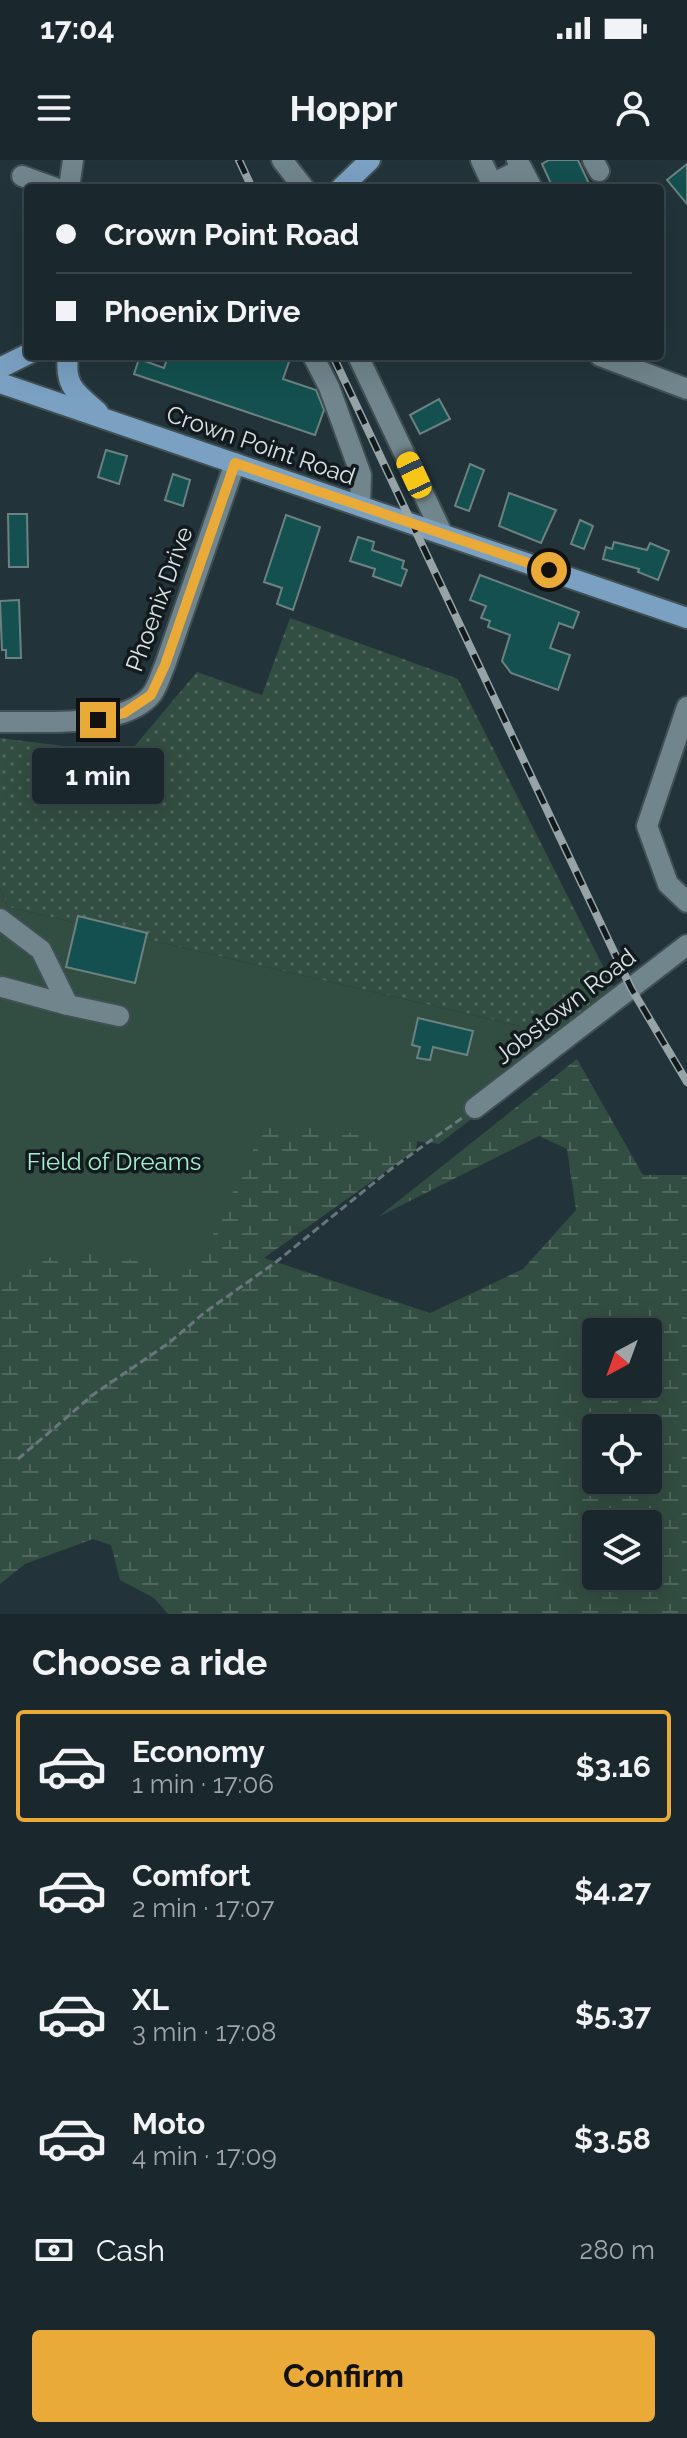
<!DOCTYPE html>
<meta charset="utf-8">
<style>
body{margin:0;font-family:Raleway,sans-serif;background:#273338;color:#f1f3f6;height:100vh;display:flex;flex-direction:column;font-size:30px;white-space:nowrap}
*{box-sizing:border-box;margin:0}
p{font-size:26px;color:#9fa5a9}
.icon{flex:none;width:44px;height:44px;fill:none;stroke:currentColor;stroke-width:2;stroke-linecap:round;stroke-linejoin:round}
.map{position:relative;height:1454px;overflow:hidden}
.details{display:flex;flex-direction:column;background:#1a272c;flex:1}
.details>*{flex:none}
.hud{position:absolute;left:24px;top:24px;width:640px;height:176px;border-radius:8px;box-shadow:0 8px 32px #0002,0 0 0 2px #384448;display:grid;align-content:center;height:176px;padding:0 32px;background:#1a272c}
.needle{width:52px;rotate:221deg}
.controls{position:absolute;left:582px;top:1158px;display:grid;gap:16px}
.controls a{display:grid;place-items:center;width:80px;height:80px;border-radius:8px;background:#1a272c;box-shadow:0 8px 32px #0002,0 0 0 2px #384448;font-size:40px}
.end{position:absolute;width:36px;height:36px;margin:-18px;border:10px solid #eaaa38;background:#111;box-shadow:0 0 0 4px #111}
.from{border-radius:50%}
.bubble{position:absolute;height:56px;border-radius:8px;background:#1a272c;box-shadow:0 8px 32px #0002,0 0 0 2px #384448;font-size:26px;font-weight:700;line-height:56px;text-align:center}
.car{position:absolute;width:24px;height:48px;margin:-24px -12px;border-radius:10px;box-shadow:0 0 6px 2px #0007;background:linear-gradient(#f5c518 24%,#345 0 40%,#f5c518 0 76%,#345 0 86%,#f5c518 0)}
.hud b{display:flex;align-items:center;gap:28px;height:76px;font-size:30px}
.hud b+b{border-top:2px solid #384448}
.hud i{width:20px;height:20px;background:#f1f3f6}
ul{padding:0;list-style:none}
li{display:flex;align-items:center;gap:24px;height:112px;margin:0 16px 12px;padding:0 16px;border:4px solid transparent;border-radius:8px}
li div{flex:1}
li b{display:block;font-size:30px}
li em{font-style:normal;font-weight:700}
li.active{border-color:#eaaa38}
li>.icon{width:72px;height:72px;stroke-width:1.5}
h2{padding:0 32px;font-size:36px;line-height:96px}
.pay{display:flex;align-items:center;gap:20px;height:88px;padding:0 32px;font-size:30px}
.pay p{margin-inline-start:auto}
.cta{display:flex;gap:16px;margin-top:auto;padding:16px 32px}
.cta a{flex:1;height:92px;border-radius:8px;background:#eaaa38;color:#111;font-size:32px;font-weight:700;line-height:92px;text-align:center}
.status{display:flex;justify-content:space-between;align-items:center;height:56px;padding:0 40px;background:#1a272c;direction:ltr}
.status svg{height:22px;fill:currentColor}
header{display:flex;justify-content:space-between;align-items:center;height:104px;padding:0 32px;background:#1a272c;font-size:36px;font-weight:700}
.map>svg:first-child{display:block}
.grass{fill:url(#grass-dots)}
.wetland{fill:url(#wetland-marsh);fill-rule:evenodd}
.green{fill:#324d41}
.building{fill:#13504f;stroke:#6c8281;stroke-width:2}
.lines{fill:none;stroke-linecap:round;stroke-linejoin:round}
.minor-casing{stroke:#405054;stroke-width:24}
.major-casing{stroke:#405054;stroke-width:24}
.path{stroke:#68777c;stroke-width:3;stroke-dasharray:8 4;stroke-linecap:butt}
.minor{stroke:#71858c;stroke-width:20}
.major{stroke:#7aa0c2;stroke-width:20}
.rail-casing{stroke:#96a4a8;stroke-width:8}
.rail{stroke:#131a1d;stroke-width:5;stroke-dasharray:15;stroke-linecap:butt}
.route{stroke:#eaaa38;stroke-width:10}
.labels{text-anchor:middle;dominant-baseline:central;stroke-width:7;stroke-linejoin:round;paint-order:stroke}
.street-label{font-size:24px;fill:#d8e3e6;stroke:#131a1d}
.park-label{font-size:24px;fill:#a4f1ce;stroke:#131a1d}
</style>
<div class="status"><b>17:04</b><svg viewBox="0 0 49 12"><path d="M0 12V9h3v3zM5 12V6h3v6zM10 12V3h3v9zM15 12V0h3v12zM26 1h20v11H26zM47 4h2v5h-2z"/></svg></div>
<header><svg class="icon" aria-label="menu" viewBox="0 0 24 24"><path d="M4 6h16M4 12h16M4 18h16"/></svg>Hoppr<svg class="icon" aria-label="person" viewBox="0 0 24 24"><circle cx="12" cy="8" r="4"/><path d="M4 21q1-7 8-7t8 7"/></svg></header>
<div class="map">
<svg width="687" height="1454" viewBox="0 0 687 1454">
<defs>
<pattern id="grass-dots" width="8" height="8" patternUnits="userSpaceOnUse" patternTransform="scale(2)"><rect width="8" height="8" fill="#324d41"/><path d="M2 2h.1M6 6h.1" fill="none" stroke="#4f665c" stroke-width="1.8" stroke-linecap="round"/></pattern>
<pattern id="wetland-marsh" width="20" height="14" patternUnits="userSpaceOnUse" patternTransform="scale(2)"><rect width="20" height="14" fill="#324d41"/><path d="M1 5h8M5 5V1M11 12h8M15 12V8" fill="none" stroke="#4f665c"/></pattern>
</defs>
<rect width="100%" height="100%" fill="#22343a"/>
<!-- grass -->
<polygon class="grass" points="290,458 458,519 621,842 576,879 8,747 0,728 0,578 128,594 197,512 262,535"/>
<!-- wetland -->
<path class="wetland" d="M78,875L420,963L416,990L264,1098L430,1153L523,1109L576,1050L567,989L539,976L378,1057L577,899L643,1015H687V1454H168L154,1438L120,1420L111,1385L93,1379L25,1404L0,1424V907ZM596,1172H648V1224H596ZM596,1268H648V1320H596ZM596,1364H648V1416H596Z"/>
<!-- green -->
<polygon class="green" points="0,728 8,747 576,879 439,984 266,962 196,1110 64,1089 0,1127"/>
<!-- building -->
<g class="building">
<polygon points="549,0 578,0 591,28 553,28 542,4"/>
<polygon points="687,4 687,44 667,20"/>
<polygon points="168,196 291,196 283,219 316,230 324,250 315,275 134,214 139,199 164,208"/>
<polygon points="439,239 450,259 420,274 410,255"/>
<polygon points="106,290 127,296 119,324 98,317"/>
<polygon points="470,304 484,310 469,351 455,346"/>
<polygon points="173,314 190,320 183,346 165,340"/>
<polygon points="509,333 556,350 541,383 499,366"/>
<polygon points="8,354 27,354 28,407 9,407"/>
<polygon points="286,355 320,367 293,450 277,444 282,428 264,422"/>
<polygon points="580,360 593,366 584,389 571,384"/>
<polygon points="358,377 374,382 372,390 404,401 402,408 407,410 401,426 373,416 375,409 350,401"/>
<polygon points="614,382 647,390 650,383 669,391 658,420 638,412 639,409 603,399 606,387 612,389"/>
<polygon points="480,415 579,452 573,468 559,463 550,488 570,495 558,530 511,513 502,501 510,475 488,467 490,461 481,458 486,446 470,440"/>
<polygon points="19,440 21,498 6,498 6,490 2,490 0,441"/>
<polygon points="78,756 147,773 135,823 66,807"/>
<polygon points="418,858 473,871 467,895 433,887 430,900 417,898 420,887 412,885"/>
</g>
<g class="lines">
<defs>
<g id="minor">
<polyline points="282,0 304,28"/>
<polyline points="481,0 494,28"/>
<polyline points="593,0 599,11"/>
<polyline points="522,9 532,28"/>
<polyline points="22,16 55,28"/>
<polyline points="492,24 522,9 517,0"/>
<polyline points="69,28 73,0"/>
<polyline points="313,196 329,227 361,315 360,346"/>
<polyline points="358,196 442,373"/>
<polyline points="600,196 687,229"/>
<polyline points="687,547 647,666 668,724 687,742"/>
<path d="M0,562C41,561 124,569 152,534C158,526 161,514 165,505L235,303"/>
<polyline points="0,759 41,790 68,845 119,856"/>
<polyline points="2,827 68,845"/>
<polyline points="475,948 687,785"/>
</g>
<g id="major">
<polyline points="341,28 370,0"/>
<path d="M68,196C64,227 77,233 98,252"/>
<polyline points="0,208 28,194"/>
<polyline points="0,223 687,458"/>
</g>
</defs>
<!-- minor casing -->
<use href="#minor" class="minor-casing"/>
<!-- major casing -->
<use href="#major" class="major-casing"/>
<!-- path -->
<polyline class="path" points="18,1299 94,1234 169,1183 204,1153 276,1102 391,1009 462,958"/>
<!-- minor -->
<use href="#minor" class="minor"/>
<!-- major -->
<use href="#major" class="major"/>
<defs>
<g id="rail">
<polyline points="239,0 252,28"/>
<polyline points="333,196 631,828 687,922"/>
</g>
</defs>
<!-- rail casing -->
<use href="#rail" class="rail-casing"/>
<!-- rail -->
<use href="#rail" class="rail"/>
</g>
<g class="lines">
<!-- route -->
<polyline class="route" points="98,560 124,553 151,535 165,505 235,303 549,410"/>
</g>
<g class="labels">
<!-- street labels -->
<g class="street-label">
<text transform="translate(261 285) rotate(19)">Crown Point Road</text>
<text transform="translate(159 439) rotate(-70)">Phoenix Drive</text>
<text transform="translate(565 846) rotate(-38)">Jobstown Road</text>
</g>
<!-- park labels -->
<g class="park-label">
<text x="114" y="1001">Field of Dreams</text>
</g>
</g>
</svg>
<div class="controls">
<a><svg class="needle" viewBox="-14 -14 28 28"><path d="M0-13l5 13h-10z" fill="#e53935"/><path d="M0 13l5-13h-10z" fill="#9fa5a9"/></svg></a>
<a><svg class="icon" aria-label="locate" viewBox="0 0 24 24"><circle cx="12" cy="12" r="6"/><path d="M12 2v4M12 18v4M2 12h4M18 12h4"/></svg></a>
<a><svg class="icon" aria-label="layers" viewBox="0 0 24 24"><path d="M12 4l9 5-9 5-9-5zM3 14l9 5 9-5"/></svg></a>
</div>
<i class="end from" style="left:549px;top:410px"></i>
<i class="end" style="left:98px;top:560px"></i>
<div class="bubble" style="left:32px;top:588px;width:132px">1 min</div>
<i class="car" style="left:414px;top:315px;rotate:335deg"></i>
<div class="hud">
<b><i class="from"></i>Crown Point Road</b>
<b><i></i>Phoenix Drive</b>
</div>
</div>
<section class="details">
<h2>Choose a ride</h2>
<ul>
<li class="active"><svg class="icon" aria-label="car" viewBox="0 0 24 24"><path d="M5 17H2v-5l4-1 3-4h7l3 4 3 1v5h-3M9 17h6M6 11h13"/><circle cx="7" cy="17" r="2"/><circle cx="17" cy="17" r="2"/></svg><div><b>Economy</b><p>1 min · 17:06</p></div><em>$3.16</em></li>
<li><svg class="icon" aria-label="car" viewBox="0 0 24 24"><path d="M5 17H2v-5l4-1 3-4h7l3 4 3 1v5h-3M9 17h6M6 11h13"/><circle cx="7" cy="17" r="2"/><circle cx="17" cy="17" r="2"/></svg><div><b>Comfort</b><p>2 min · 17:07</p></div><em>$4.27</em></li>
<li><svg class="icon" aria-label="car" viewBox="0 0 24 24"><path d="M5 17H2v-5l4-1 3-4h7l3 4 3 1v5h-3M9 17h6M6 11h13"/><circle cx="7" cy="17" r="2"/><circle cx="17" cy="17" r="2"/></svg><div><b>XL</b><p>3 min · 17:08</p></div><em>$5.37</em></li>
<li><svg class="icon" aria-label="car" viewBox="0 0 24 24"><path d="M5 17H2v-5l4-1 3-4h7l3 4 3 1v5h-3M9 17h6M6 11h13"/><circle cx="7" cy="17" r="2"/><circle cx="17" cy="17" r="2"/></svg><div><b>Moto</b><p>4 min · 17:09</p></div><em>$3.58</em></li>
</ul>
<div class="pay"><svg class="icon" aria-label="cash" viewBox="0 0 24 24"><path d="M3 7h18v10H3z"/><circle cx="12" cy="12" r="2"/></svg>Cash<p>280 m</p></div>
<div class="cta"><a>Confirm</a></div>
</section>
